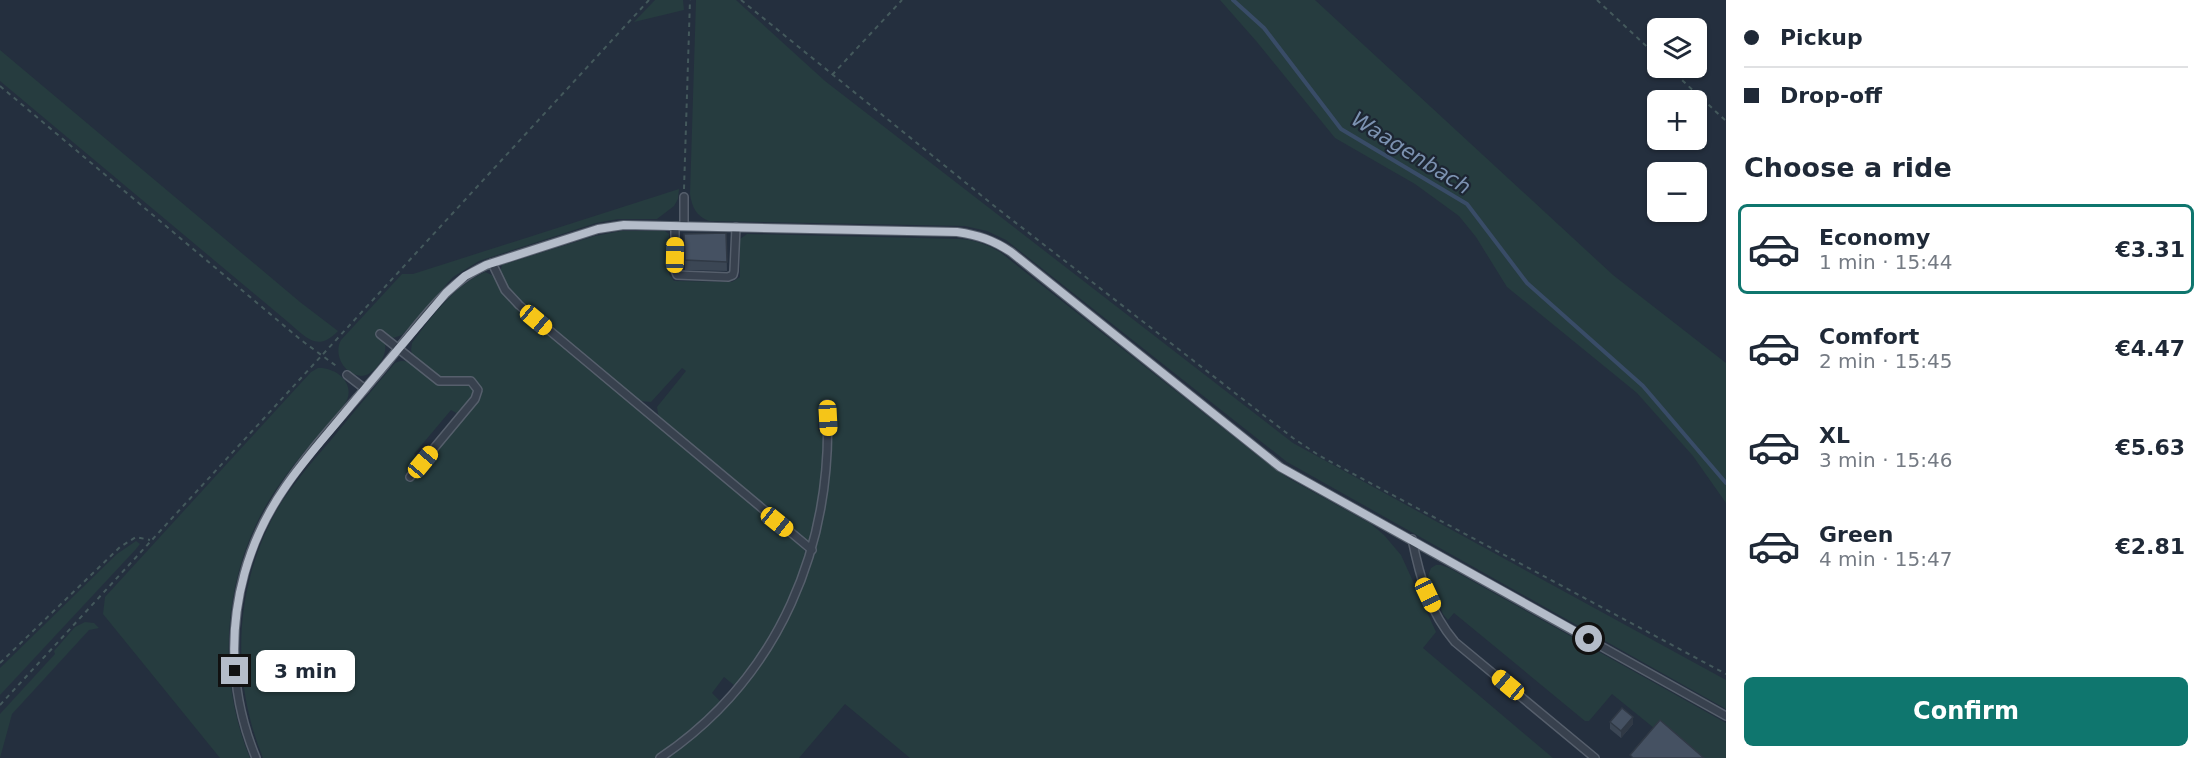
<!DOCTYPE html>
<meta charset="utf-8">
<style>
body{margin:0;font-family:"DejaVu Sans",sans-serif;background:#f2f2f3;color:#1f2937;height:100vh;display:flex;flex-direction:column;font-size:22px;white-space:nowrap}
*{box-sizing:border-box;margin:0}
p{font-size:20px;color:#747a83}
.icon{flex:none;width:33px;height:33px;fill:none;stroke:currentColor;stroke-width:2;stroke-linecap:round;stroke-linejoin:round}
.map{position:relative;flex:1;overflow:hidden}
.sheet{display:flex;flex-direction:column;background:#fff;width:480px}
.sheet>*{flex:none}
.hud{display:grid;align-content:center;height:132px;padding:0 18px;background:#fff}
.buttons{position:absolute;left:1647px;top:18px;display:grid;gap:12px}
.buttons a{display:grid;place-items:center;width:60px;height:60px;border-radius:9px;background:#fff;box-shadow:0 2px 4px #0004;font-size:30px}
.end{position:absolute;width:27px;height:27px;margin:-14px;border:8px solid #b4bcc9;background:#111;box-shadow:0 0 0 3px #111}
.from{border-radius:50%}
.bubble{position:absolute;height:42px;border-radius:9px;background:#fff;box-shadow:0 2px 4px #0004;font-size:20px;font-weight:600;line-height:42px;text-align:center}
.car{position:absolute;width:18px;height:36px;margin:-18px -9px;border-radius:8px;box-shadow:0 0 4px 2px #0007;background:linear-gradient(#f5c518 24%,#345 0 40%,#f5c518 0 76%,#345 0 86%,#f5c518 0)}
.hud b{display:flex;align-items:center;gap:21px;height:57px;font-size:22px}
.hud b+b{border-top:2px solid #e0e1e3}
.hud i{width:15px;height:15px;background:#1f2937}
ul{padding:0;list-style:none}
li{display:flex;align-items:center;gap:18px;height:90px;margin:0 12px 9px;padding:0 6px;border:3px solid transparent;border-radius:9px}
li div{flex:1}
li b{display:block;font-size:22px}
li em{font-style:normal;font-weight:600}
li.current{border-color:#0f766e}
li>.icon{width:54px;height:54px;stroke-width:1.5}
h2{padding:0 18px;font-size:27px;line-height:72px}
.cta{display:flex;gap:12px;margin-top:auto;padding:12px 18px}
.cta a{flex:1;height:69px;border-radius:9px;background:#0f766e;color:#fff;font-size:24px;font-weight:600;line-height:69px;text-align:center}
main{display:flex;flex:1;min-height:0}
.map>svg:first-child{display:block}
.green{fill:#263c3f}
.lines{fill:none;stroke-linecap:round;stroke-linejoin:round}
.stream{stroke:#394c67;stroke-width:4}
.lane-casing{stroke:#565f6c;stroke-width:10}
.path{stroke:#44595c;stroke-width:2;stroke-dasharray:4.5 4.5;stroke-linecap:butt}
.lane{stroke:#38414e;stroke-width:7}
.wall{fill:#3b4654}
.shaded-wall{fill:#303945}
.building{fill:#455162;stroke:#303945;stroke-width:1.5}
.route{stroke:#b4bcc9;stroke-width:8}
.labels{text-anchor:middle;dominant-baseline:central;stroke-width:4.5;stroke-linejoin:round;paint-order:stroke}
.water-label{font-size:21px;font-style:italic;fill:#7c92b1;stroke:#1d2633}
</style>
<main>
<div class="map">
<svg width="1726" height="758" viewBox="0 0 1726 758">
<rect width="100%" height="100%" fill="#242f3e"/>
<!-- green -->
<g class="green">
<polygon points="655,0 683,0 684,10 634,22"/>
<path d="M696,0H736L825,81L1293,443L1726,680V709L1287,462L1006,240L987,231L965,226L709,221C696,216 692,207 690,194Z"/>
<polygon points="1220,0 1315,0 1613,275 1726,363 1726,503 1693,456 1637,393 1507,287 1476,237 1459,216 1415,184 1335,138 1257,42"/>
<path d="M0,50L300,302L338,331C317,353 306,337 288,322L0,81Z"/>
<path d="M679,189L678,199L674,206L657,219H618L596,223L479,261L453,277L402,335L384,341C390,353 375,376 361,376C344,375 333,354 341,340L402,274H413Z"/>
<path d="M621,231H665L669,234V274L674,281L732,282L740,277V239L747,234L959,239C975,240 986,244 1000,252L1263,460L1288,478L1371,524L1384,535L1401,555L1436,632L1423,648L1553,758H910L845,704L799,758H664L749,677L806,574L820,528L826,495L831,449L830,402L825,419L818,424V430L825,435L823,478L811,542L808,543L659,419L657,407L686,371L682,368L651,402L639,401L519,302L507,288L500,272L502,265L595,236Z"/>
<path d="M485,272L492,275L512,303L803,548L806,554C792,603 766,645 735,686L724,677L712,693L721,702L690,732L655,758H263C230,677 234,585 278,508C293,484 312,462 331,440C352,414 373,389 395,363C411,354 426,377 439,385L469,384L475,391L458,414L451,410L414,454L419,459L405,475L411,480L480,391L479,385L474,379L439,378L413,356L411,350L412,343C431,317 455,285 485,272Z"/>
<path d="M318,368C338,367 358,386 344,405C318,436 289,467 268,502C223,577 216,677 250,758H220L103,614L105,597L311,372Z"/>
<polygon points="136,541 140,544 136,549 0,695 0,668 117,554"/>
<polygon points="1436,565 1441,565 1449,568 1726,723 1726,758 1691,758 1612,694 1589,721 1585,721 1454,613 1448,620 1443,614 1427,579 1431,568"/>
<polygon points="85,622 94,623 99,628 89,630 12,714 0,758 0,714 55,654 54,651 75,627"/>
</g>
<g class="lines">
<!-- stream -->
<polyline class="stream" points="1233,0 1264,28 1341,129 1467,204 1527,283 1643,386 1726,483"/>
<defs>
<g id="lane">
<polyline points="675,226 675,270 677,275 728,277 733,275 734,271 736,227"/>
<polyline points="684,226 684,197"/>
<polyline points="492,263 505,290 519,305 812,550"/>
<polyline points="380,334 439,381 471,381 478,390 475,399 410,477"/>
<polyline points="347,375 365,389"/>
<path d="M1412,539C1420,578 1429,611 1455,642L1595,758"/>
<path d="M256,758C222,676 228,580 274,504C303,455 345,413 382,369C412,333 446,279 492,263L598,229L624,225L957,232C978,235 993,240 1011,252L1280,467L1726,716"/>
<path d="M660,758C780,677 834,545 827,404"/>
</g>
</defs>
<!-- lane casing -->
<use href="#lane" class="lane-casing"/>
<!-- path -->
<g class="path">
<polyline points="741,0 998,209 1293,438 1320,456 1726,674"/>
<polyline points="1597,0 1658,57"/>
<polyline points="1669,68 1726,121"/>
<polyline points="832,75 902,0"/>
<polyline points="0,86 301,340 339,368"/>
<polyline points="684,189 690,0"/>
<polyline points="0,663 120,547 136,537 150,540"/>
<polyline points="0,705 649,0"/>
</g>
<!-- lane -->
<use href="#lane" class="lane"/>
</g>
<!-- wall -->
<g class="wall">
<polygon points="726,233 727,271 685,270 684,234"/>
<polygon points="1610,722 1633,724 1621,738 1610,729"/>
</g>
<!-- shaded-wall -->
<polygon class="shaded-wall" points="1633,717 1633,724 1621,738 1621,731"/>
<!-- building -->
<g class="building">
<polygon points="726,233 727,262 685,260 684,234"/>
<polygon points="1622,708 1633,717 1621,731 1610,722"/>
<polygon points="1660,720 1704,758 1633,758 1630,755"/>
</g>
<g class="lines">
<!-- route -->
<path class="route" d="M235,671C230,605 248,540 286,486C303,461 324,438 343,415C377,374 411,334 446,293L465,276L486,265L598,229L624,225L957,232C978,235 993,240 1011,252L1280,467L1589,639"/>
</g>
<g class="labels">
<!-- water labels -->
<g class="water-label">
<text transform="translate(1411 153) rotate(32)">Waagenbach</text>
</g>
</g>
</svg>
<div class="buttons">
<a><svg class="icon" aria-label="layers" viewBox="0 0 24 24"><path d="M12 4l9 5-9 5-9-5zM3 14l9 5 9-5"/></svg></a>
<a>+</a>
<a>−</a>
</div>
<i class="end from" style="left:1589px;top:639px"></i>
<i class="end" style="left:235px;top:671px"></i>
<div class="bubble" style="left:256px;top:650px;width:99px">3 min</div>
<i class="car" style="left:675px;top:255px;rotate:1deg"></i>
<i class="car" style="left:536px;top:320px;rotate:130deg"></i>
<i class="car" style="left:828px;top:418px;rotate:177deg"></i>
<i class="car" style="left:423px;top:462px;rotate:40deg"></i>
<i class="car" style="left:777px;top:522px;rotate:129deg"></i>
<i class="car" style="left:1428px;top:595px;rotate:155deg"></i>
<i class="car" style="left:1508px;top:685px;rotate:310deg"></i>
</div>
<section class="sheet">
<div class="hud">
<b><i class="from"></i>Pickup</b>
<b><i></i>Drop-off</b>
</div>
<h2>Choose a ride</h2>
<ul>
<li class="current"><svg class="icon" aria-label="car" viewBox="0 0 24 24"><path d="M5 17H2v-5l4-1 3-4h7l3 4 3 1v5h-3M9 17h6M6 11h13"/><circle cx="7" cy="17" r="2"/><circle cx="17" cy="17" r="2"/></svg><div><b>Economy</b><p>1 min · 15:44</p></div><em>€3.31</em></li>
<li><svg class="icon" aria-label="car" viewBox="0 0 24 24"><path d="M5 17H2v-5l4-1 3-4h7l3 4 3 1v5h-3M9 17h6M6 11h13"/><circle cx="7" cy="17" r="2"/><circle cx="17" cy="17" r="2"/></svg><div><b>Comfort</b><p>2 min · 15:45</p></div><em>€4.47</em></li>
<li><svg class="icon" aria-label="car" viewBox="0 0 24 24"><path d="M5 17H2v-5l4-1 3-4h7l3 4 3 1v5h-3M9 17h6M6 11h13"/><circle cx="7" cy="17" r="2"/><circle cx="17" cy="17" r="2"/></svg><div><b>XL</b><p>3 min · 15:46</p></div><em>€5.63</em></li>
<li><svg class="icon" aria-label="car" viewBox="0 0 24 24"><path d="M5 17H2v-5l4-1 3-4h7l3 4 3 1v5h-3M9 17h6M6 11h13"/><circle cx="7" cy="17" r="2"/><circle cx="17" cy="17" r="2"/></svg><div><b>Green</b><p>4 min · 15:47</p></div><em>€2.81</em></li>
</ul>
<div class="cta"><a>Confirm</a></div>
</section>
</main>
